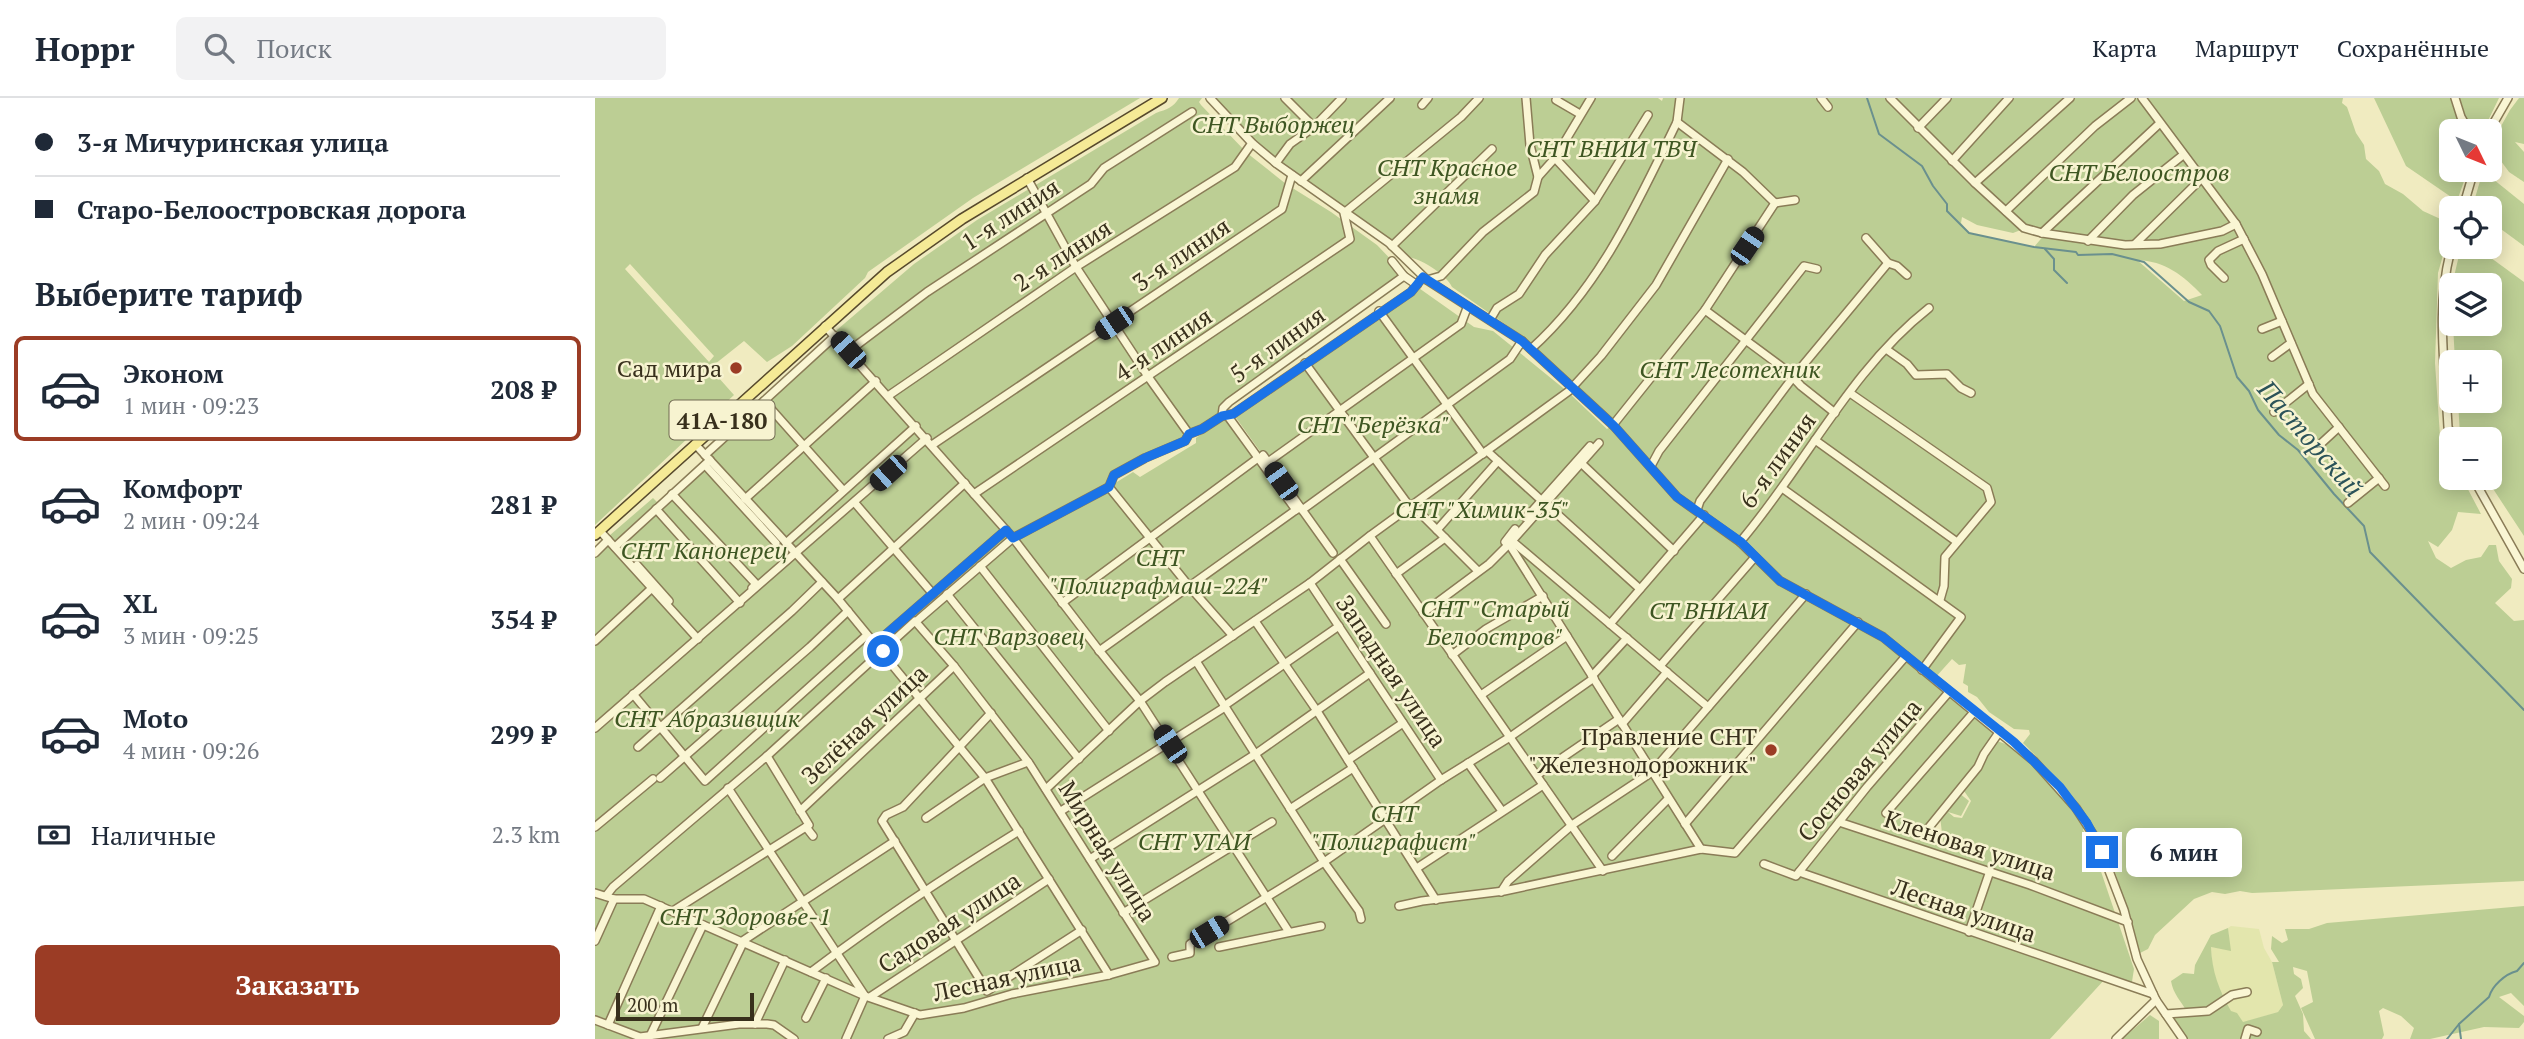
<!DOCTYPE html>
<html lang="ru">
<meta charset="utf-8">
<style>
body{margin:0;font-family:"PT Serif",serif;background:#f2f2f3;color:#1f2937;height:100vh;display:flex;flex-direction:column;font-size:26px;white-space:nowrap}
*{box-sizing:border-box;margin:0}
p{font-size:23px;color:#747a83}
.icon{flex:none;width:38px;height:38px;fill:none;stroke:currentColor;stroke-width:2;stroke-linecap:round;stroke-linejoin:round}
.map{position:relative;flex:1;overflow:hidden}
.side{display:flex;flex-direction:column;background:#fff;width:595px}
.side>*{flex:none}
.banner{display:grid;align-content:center;height:154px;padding:0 35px;background:#fff}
.needle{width:46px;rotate:133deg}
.buttons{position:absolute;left:1844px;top:21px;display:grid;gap:14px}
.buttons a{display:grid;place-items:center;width:63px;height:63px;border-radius:10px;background:#fff;box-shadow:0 4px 18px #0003;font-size:35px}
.scale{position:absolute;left:21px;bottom:18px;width:138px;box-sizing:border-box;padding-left:7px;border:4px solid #38301c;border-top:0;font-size:19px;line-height:24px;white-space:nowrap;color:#38301c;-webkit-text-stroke:5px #f7f3d0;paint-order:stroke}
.end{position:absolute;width:32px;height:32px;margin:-16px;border:9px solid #1a73e8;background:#fff;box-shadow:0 0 0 4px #fff}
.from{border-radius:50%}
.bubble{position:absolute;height:49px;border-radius:10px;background:#fff;box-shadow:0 4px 18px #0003;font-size:23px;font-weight:800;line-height:49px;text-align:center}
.car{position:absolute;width:21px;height:42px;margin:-21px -10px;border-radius:9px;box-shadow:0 0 5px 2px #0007;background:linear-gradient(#222 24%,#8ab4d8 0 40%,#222 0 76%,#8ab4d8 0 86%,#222 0)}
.banner b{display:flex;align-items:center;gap:24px;height:66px;font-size:26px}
.banner b+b{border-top:2px solid #e0e1e3}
.banner i{width:18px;height:18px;background:#1f2937}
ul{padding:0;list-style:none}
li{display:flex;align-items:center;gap:21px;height:105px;margin:0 14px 10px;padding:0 21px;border:4px solid transparent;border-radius:10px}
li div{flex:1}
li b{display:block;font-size:26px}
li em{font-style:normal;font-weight:800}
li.on{border-color:#9b3c25}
li>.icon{width:63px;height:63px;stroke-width:1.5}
h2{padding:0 35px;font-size:32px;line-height:84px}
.pay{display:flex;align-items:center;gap:18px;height:77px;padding:0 35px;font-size:26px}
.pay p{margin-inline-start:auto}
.primary-button{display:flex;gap:14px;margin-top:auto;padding:14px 35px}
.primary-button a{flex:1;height:80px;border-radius:10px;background:#9b3c25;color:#fff;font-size:28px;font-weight:800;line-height:80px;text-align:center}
header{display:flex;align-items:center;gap:42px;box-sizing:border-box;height:98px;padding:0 35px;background:#fff;border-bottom:2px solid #e0e1e3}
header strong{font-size:33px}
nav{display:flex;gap:38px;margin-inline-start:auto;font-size:24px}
.search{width:490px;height:63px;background:#f2f2f3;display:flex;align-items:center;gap:18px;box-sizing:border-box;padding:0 24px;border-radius:10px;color:#747a83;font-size:26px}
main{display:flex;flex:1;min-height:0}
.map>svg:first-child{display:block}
.farmland{fill:#e3e6ad}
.green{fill:#bcce94;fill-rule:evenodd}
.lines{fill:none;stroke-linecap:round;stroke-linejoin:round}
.stream{stroke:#6a908e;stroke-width:2}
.minor-casing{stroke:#8a7c57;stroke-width:10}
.major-casing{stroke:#57492c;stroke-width:12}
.minor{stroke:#faf6d4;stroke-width:7}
.major{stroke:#f5ea96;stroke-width:9}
.route{stroke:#1a73e8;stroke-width:9}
.poi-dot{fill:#9b3c25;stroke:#f7f3d0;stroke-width:2.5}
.labels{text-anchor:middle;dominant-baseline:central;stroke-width:5;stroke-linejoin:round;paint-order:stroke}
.shield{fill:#f7f3d0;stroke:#716a52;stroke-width:2}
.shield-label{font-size:23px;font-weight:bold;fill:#38301c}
.park-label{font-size:24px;font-style:italic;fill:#3e5622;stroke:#f7f3d0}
.street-label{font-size:24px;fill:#38301c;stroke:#f7f3d0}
.poi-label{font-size:24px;fill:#38301c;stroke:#f7f3d0;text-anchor:end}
.water-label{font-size:26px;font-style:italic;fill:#2b5359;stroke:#f7f3d0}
</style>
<header>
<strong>Hoppr</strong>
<div class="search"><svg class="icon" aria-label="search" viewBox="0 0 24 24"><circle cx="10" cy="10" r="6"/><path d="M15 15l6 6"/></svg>Поиск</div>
<nav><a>Карта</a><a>Маршрут</a><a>Сохранённые</a></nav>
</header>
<main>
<section class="side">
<div class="banner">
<b><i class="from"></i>3-я Мичуринская улица</b>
<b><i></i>Старо-Белоостровская дорога</b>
</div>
<h2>Выберите тариф</h2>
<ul>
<li class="on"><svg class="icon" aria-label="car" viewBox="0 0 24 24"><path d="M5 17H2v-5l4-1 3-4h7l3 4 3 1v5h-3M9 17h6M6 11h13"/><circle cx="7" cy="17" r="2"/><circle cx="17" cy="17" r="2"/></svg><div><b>Эконом</b><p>1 мин · 09:23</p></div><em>208 ₽</em></li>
<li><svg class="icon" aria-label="car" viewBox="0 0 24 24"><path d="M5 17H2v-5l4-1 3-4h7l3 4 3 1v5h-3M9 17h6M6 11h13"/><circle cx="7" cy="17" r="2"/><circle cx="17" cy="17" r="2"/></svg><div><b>Комфорт</b><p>2 мин · 09:24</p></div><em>281 ₽</em></li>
<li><svg class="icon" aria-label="car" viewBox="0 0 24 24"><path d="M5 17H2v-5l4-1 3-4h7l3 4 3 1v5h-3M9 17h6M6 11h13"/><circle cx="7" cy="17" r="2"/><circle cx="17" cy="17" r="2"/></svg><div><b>XL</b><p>3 мин · 09:25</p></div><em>354 ₽</em></li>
<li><svg class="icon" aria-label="car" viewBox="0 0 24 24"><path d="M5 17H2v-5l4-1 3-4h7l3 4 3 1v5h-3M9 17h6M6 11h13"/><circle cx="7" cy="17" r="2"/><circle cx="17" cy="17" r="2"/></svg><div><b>Moto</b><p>4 мин · 09:26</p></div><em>299 ₽</em></li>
</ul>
<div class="pay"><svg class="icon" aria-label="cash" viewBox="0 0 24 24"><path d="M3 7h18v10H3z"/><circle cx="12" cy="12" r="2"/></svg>Наличные<p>2.3 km</p></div>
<div class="primary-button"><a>Заказать</a></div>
</section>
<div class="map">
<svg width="1929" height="941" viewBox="0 0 1929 941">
<rect width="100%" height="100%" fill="#f0ebc0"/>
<!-- farmland -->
<polygon class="farmland" points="1636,828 1664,831 1669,850 1677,864 1688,907 1683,914 1647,925 1636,914 1623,889 1617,868 1616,849 1635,852 1633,830"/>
<!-- green -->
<g class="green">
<path d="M0,0H545L378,100L273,174L270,180L197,248L172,264L149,243L115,270L139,297L0,427ZM35,166L119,258L114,264L30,171Z"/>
<path d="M584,0H607L604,4L606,7L652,55L691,86L736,114L782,147L806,172V176L643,298C610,335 562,354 519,377L517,387L538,374L545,379L601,345V340L633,318L705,409L639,317L821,188L879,229L898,233L973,294L1012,331L1018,327L931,247L927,238L857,189C851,176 821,157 808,159L682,66L615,0H1063L1067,3L1068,0H1748L1747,5L1752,9L1761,35L1769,47L1771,61L1784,73L1790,86L1808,96L1828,113L1852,124L1855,132L1843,175L1840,265L1845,338L1857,361V380H1867L1886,416L1863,414L1857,432L1843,449L1833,443L1841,460L1856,470L1871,462L1886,459L1894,447H1901L1904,463L1917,481L1916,490L1900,505L1919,523L1929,522V783L1657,795L1645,793L1630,796L1617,794L1599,801L1560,837L1553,851L1545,855C1534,831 1530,802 1521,777C1502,724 1467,684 1428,645L1435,636L1434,632L1419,631L1394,614L1382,599L1373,594V588L1368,585L1371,566L1364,567L1357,561L1339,581L1404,635L1331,735L1348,744L1345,718L1353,710L1354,713L1364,695L1374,703L1366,718L1353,714L1359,719L1367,720L1376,703L1369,693C1379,685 1391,656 1401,643C1435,650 1472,699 1489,729L1488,732L1496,744L1539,871L1536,890L1510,881L1455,941H0V450L58,400L65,407L112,365L111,358L243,231L319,166L382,122L561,15C572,11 578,10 584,0ZM1367,119L1382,127L1418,135L1431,130L1450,136L1439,149L1374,135L1366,125ZM1542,162C1570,163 1588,177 1607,197L1589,203Z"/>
<polygon points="1779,0 1904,0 1888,33 1857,33 1857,72 1873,72 1862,103 1811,68"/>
<polygon points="1924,0 1929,0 1929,46 1920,44 1929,54 1929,84 1914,74 1895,48 1915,12"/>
<polygon points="1888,73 1929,106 1929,148 1895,123 1895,110 1877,110"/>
<polygon points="1866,149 1881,149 1929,184 1929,438 1891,380 1895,380 1895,341 1868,341 1865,337 1863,303 1895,303 1895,264 1860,264 1858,226 1895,226 1895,187 1857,187"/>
<path d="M1929,808V908L1916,895L1904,899L1929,918V924L1924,930L1889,929L1835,941H1815L1819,930L1806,918L1788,910L1784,913L1789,937L1787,941H1720L1706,910L1718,904L1712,873L1698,869L1699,876L1706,881L1708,890L1700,898L1708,916L1709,933L1716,941H1588L1572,917L1592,914C1586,903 1578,896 1576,883L1588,875L1599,876L1600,867L1616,837L1633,830L1636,853L1616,849C1617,874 1624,892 1636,913L1642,915L1648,924L1683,914L1688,907L1677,864H1684L1676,851L1677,838L1687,845L1693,842L1690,831H1714L1732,825Z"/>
<polygon points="1555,917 1564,923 1564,941 1527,941"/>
</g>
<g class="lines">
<!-- stream -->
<g class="stream">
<polyline points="1272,0 1284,36 1327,68 1338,88 1352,106 1352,113 1374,135 1439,149 1481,154 1483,157 1517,156 1549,164 1594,204 1614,213 1625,228 1642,279 1654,293 1663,312 1684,337 1703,352 1739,396 1769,428 1775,454 1929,612"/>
<polyline points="1450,151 1459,161 1459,172 1472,185"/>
<polyline points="1852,941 1864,926"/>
<path d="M1866,941L1864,926L1894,899C1897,888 1910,876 1922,873L1929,865"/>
</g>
<defs>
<g id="minor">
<polyline points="615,0 657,45 682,66 794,145 832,182 927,243 1018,327 1082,399 1145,444 1185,483 1288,539 1439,663 1481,710 1503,744 1529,812 1542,861 1561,902 1588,941"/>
<polyline points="690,0 719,29"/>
<polyline points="931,0 935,47 943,79"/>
<polyline points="962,0 961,2 985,16"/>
<polyline points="1226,0 1233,9"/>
<polyline points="1295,0 1380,85 1429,130 1447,135 1530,147 1565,146 1627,133 1641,126"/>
<polyline points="1547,0 1641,126 1667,176 1718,296 1790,388"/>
<polyline points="1860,0 1866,19 1874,33"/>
<polyline points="827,7 833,0"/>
<polyline points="1082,24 1148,74 1180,105"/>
<polyline points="1323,30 1352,0"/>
<polyline points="1894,33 1913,0"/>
<polyline points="960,60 1000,103"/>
<polyline points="1357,63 1414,0"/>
<polyline points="681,65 695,46 719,29 747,0"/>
<polyline points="432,80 481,169 554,280 594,336"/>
<polyline points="706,83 795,0"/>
<polyline points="1380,85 1475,0"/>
<polyline points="1180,105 1200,102"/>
<polyline points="1868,110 1879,72"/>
<polyline points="1411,113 1500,28 1536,0"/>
<polyline points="1447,135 1564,26"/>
<polyline points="1271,140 1293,165 1302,168 1312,177"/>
<polyline points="1493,143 1538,97 1588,57"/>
<polyline points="1540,146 1606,81"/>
<polyline points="797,148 897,51"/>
<path d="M1857,148C1840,206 1850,269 1853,329L1858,341"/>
<polyline points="797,163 809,178 822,187"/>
<polyline points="1629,180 1616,167 1614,162 1623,153 1649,141"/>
<polyline points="832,182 846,178 888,134 939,94 943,79 960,60 996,0"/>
<polyline points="1110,212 1191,272 1206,288 1240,315"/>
<polyline points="784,213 888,356"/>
<polyline points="895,222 902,210 924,196 950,157 1000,103 1053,17"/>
<polyline points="230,228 418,440 503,551 545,603 694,834"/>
<polyline points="1667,231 1687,223"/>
<path d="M936,251C1005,189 1042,106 1082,24L1085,0"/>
<polyline points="1291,251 1312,266 1321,277 1352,276 1366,290 1376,295"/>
<polyline points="254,253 332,194 496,86 509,70 597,14"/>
<polyline points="1677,259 1696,245"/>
<polyline points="710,265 815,409"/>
<polyline points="1255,295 1392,390 1396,404 1350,459 1349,488 1345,502"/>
<polyline points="293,298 481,169 640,69 657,45"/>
<polyline points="169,303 248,392"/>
<polyline points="1679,314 1714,286"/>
<polyline points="632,317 701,412"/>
<polyline points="627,318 638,316 816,194 828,179"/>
<polyline points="1018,327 1110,212 1180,105"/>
<polyline points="1220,342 1362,444"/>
<polyline points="100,346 243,501 390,680 514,877"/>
<polyline points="337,347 687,111 697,77"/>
<polyline points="1719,352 1744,329"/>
<polyline points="892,353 946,402"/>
<polyline points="110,357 240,238"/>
<polyline points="668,357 738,455"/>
<polyline points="673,364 866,226 872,210"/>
<polyline points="986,365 1079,453"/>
<polyline points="110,367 181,445"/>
<polyline points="1056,368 1064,353 1209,168 1222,171"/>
<polyline points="1878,380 1929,471"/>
<polyline points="514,389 519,377 550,360 590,343 594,336 607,331 627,318 628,310 634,304 809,178"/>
<polyline points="514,389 593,487 638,538"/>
<polyline points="1187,390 1366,519 1327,572"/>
<polyline points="77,396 161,486 157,490"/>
<polyline points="379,396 755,141 749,115 866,19 884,0"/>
<polyline points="150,401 281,283"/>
<polyline points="260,405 338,496"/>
<polyline points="950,405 1045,491"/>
<polyline points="1753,405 1784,380"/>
<polyline points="817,407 883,473"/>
<polyline points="61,411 145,505"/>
<polyline points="707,412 915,261 927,243"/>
<polyline points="1102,412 1105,403 1199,278 1293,165"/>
<polyline points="931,420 995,348"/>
<polyline points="842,432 903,363"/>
<polyline points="5,433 103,541"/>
<polyline points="775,438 1008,773"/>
<polyline points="917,443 1113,609"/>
<polyline points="910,444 920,431"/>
<path d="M1145,444C1210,368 1255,272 1334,210"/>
<polyline points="191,445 321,328"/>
<polyline points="914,446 1106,751"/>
<polyline points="20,449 115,362"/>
<polyline points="0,455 13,442"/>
<polyline points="745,461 791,526"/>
<polyline points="42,467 74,503"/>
<polyline points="385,468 514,633"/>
<polyline points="801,476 850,440"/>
<polyline points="715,485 846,682"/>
<polyline points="352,496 484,661"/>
<polyline points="243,501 370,385"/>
<polyline points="467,505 663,360"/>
<polyline points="828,515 894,466 917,443 1004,345"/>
<polyline points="324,521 418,440 514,389"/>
<polyline points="660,523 722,613 841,802"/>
<polyline points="1015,526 1109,417"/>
<polyline points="0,543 56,491"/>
<polyline points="280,546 411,432"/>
<polyline points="504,553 705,409"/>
<polyline points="857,557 891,531 948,498"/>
<polyline points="601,563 729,764 764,813 766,821"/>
<polyline points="1065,568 1160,459"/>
<polyline points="997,578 1032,540"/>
<polyline points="38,596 110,683 272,537"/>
<polyline points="886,597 972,538"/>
<polyline points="629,608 744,528"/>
<polyline points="396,615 308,709 291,717 287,723 392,893 487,832"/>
<polyline points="1027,626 1072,574"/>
<polyline points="0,630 332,340"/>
<polyline points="43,649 197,513 227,484"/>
<polyline points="753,662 808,625"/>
<polyline points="873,665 907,713"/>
<polyline points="942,677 1024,621"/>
<polyline points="65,680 215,549 253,513"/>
<polyline points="133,690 270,898 251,941"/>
<polyline points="451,691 545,603 570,584 715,485 776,437 974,293 1006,258 1061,187 1133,61"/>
<polyline points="695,711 758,670"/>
<polyline points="205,713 359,568"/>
<polyline points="466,713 630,609"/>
<polyline points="1291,715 1379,614"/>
<polyline points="331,720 390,680 433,664"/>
<polyline points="1244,724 1435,787 1533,824"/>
<polyline points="1090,726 1263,524"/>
<polyline points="0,729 58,681"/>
<polyline points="211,729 218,738"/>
<polyline points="1331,733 1383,669 1389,656 1405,633"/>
<polyline points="1017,758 1073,701"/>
<polyline points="495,761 659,657 775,575"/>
<polyline points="1169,766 1201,778 1204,774 1558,896"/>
<polyline points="822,770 948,687"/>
<polyline points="1204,774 1272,689 1354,594"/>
<polyline points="906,794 913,783 977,727 1057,674 1211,496"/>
<polyline points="0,795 19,801 49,801 270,898 325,917 369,910 417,896 514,877 560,864 434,665 359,568 320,523 172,658"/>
<polyline points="11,798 18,789 172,658 214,727 78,813"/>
<polyline points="804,808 827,803 909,793 1106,751 1140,755 1311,558"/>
<polyline points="528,815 677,724"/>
<polyline points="1374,834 1395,773"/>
<polyline points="0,843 19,801"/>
<polyline points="146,844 300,743"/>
<polyline points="624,849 726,828"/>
<polyline points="577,859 595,855 595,846 729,764 846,682 915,639 999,580"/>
<path d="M216,874C285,822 351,778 424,733"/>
<polyline points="275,899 454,781"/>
<polyline points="1571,916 1613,913 1637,897 1652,894"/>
<polyline points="211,920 231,880"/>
<polyline points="0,922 45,939 144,926 172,926 179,927 199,941"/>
<polyline points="160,926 190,862"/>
<polyline points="13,927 66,808"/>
<polyline points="107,930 148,845"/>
<polyline points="55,938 108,827"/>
<polyline points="293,941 309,934 320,915"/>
<polyline points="1521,941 1561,902"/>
<polyline points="1650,941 1653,931 1662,934"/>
</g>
<polyline id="major" points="0,437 292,174 367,121 567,0"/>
</defs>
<!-- minor casing -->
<use href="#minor" class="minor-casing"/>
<!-- major casing -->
<use href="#major" class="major-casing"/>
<!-- minor -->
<use href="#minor" class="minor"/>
<!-- major -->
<use href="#major" class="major"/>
</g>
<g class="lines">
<!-- route -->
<polyline class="route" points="288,553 280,546 411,432 418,440 422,438 514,389 519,377 550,360 590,343 594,336 607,331 627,318 638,316 816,194 828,179 927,243 1018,327 1082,399 1146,444 1185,483 1288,539 1419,644 1465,689 1492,725 1507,754"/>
</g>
<!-- markers -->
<g class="poi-dot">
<circle cx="141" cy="270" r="7"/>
<circle cx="1176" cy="652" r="7"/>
</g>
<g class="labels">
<!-- shield labels -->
<rect class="shield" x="74.5" y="302.5" width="105" height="39" rx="5"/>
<g class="shield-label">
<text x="127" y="322">41А-180</text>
</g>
<!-- park labels -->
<g class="park-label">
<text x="678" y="26">СНТ Выборжец</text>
<text x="1016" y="50">СНТ ВНИИ ТВЧ</text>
<text x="852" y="69">СНТ Красное<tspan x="852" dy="28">знамя</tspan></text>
<text x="1544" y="74">СНТ Белоостров</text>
<text x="1135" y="271">СНТ Лесотехник</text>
<text x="778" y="326">СНТ "Берёзка"</text>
<text x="887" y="411">СНТ "Химик-35"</text>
<text x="109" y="452">СНТ Канонерец</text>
<text x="564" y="459">СНТ<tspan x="564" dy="28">"Полиграфмаш-224"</tspan></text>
<text x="900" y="510">СНТ "Старый<tspan x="900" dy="28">Белоостров"</tspan></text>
<text x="1113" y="512">СТ ВНИАИ</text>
<text x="414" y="538">СНТ Варзовец</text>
<text x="112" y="620">СНТ Абразивщик</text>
<text x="799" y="715">СНТ<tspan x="799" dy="28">"Полиграфист"</tspan></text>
<text x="599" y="743">СНТ УГАИ</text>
<text x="150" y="818">СНТ Здоровье-1</text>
</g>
<!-- street labels -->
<g class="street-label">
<text transform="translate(415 116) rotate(-33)">1-я линия</text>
<text transform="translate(586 156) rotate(-34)">3-я линия</text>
<text transform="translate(467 157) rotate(-33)">2-я линия</text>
<text transform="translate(568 246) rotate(-34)">4-я линия</text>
<text transform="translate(682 246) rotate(-36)">5-я линия</text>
<text transform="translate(1182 362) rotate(-54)">6-я линия</text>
<text transform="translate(797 573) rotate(56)">Западная улица</text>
<text transform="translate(269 626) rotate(-43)">Зелёная улица</text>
<text transform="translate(1264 672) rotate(-50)">Сосновая улица</text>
<text transform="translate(1375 747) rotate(18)">Кленовая улица</text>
<text transform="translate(513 753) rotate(58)">Мирная улица</text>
<text transform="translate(1369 812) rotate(19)">Лесная улица</text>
<text transform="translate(354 824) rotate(-33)">Садовая улица</text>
<text transform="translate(412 879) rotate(-12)">Лесная улица</text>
</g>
<!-- poi labels -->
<g class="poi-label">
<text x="127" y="270">Сад мира</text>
<text x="1162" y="638">Правление СНТ<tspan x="1162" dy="28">"Железнодорожник"</tspan></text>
</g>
<!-- water labels -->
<g class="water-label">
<text transform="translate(1716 340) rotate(49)">Пасторский</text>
</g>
</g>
</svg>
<div class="buttons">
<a><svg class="needle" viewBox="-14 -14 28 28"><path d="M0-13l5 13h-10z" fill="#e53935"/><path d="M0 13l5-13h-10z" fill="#747a83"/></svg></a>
<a><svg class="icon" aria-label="locate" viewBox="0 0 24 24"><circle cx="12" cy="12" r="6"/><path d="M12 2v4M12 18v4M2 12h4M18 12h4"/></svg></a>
<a><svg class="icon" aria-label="layers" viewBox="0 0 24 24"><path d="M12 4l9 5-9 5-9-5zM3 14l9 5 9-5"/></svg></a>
<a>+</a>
<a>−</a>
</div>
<div class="scale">200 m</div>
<i class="end from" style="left:288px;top:553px"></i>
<i class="end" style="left:1507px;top:754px"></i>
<div class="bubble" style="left:1531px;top:730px;width:116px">6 мин</div>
<i class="car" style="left:1152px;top:148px;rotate:34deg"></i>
<i class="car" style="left:519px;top:225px;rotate:236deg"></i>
<i class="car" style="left:253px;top:252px;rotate:318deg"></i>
<i class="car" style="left:293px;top:375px;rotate:228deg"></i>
<i class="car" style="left:686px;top:383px;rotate:324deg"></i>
<i class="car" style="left:575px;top:646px;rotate:326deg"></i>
<i class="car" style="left:614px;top:834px;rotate:59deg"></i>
</div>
</main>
